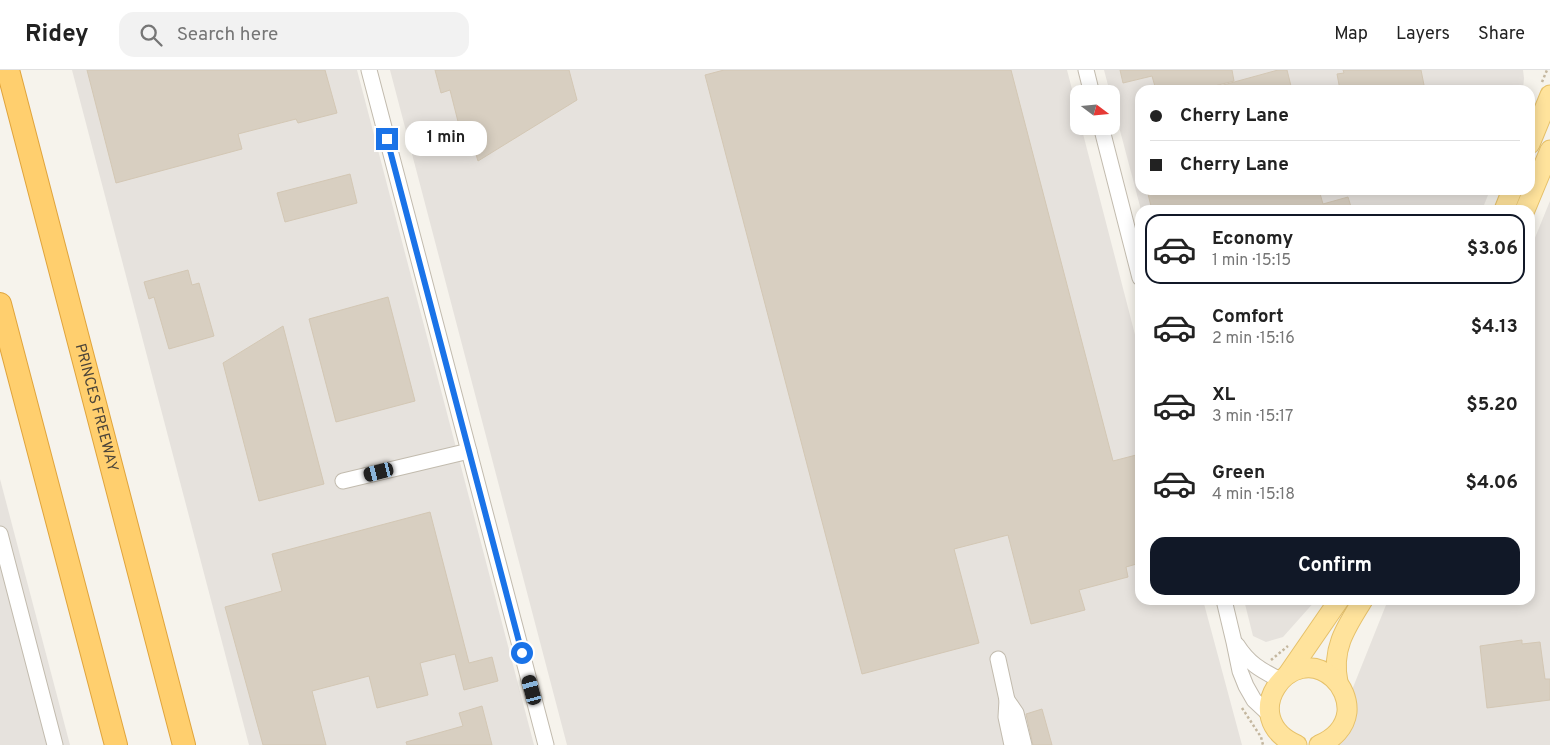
<!DOCTYPE html>
<meta charset="utf-8">
<style>
body{margin:0;font-family:Overpass,sans-serif;background:#f2f2f2;color:#222;height:100vh;display:flex;flex-direction:column;font-size:19px;white-space:nowrap}
*{box-sizing:border-box;margin:0}
p{font-size:16px;color:#767676}
.icon{flex:none;width:28px;height:28px;fill:none;stroke:currentColor;stroke-width:2;stroke-linecap:round;stroke-linejoin:round}
.map{position:relative;flex:1;overflow:hidden}
.panel{position:absolute;left:1135px;top:135px;width:400px;height:400px;display:flex;flex-direction:column;background:#fff;border-radius:15px;box-shadow:0 2px 12px #0003}
.panel>*{flex:none}
.hud{position:absolute;left:1135px;top:15px;width:400px;height:110px;border-radius:15px;box-shadow:0 2px 12px #0003;display:grid;align-content:center;height:110px;padding:0 15px;background:#fff}
.needle{width:32px;rotate:106deg}
.tools{position:absolute;left:1070px;top:15px;display:grid;gap:10px}
.tools a{display:grid;place-items:center;width:50px;height:50px;border-radius:10px;background:#fff;box-shadow:0 2px 12px #0003;font-size:25px}
.end{position:absolute;width:22px;height:22px;margin:-11px;border:6px solid #1a73e8;background:#fff;box-shadow:0 0 0 2px #fff}
.from{border-radius:50%}
.bubble{position:absolute;height:35px;border-radius:15px;background:#fff;box-shadow:0 2px 12px #0003;font-size:16px;font-weight:700;line-height:35px;text-align:center}
.car{position:absolute;width:15px;height:30px;margin:-15px -8px;border-radius:6px;box-shadow:0 0 4px 1px #0007;background:linear-gradient(#222 24%,#8ab4d8 0 40%,#222 0 76%,#8ab4d8 0 86%,#222 0)}
.hud b{display:flex;align-items:center;gap:18px;height:48px;font-size:19px}
.hud b+b{border-top:1px solid #e0e0e0}
.hud i{width:12px;height:12px;background:#222}
ul{padding:9px 0 0;list-style:none}
li{display:flex;align-items:center;gap:15px;height:70px;margin:0 10px 8px;padding:0 5px;border:2px solid transparent;border-radius:15px}
li div{flex:1}
li b{display:block;font-size:19px}
li em{font-style:normal;font-weight:700}
li.current{border-color:#111827}
li>.icon{width:45px;height:45px;stroke-width:1.5}
.action{display:flex;gap:10px;margin-top:auto;padding:10px 15px}
.action a{flex:1;height:58px;border-radius:15px;background:#111827;color:#fff;font-size:20px;font-weight:700;line-height:58px;text-align:center}
header{display:flex;align-items:center;gap:30px;box-sizing:border-box;height:70px;padding:0 25px;background:#fff;border-bottom:1px solid #e0e0e0}
header strong{font-size:24px}
nav{display:flex;gap:28px;margin-inline-start:auto;font-size:18px}
.search{width:350px;height:45px;background:#f2f2f2;display:flex;align-items:center;gap:12px;box-sizing:border-box;padding:0 18px;border-radius:15px;color:#767676;font-size:19px}
.map>svg:first-child{display:block}
.industrial{fill:#e6e2dd}
.building{fill:#d8cfc1;stroke:#d3c7b4}
.lines{fill:none;stroke-linecap:round;stroke-linejoin:round}
.minor-casing{stroke:#c2bbae;stroke-width:17}
.major-casing{stroke:#e6c16a;stroke-width:21}
.highway-casing{stroke:#e0a43c;stroke-width:24}
.path{stroke:#c4b79f;stroke-width:2.5;stroke-dasharray:2.5 2.5;stroke-linecap:butt}
.minor{stroke:#fff;stroke-width:15}
.major{stroke:#ffe39c;stroke-width:19}
.highway{stroke:#ffcf6e;stroke-width:22}
.route{stroke:#1a73e8;stroke-width:6}
.labels{text-anchor:middle;dominant-baseline:central;stroke-width:5;stroke-linejoin:round;paint-order:stroke}
.street-label{font-size:15px;fill:#4b4439;stroke:#fff}
</style>
<header>
<strong>Ridey</strong>
<div class="search"><svg class="icon" aria-label="search" viewBox="0 0 24 24"><circle cx="10" cy="10" r="6"/><path d="M15 15l6 6"/></svg>Search here</div>
<nav><a>Map</a><a>Layers</a><a>Share</a></nav>
</header>
<div class="map">
<svg width="1550" height="675" viewBox="0 0 1550 675">
<rect width="100%" height="100%" fill="#f6f3ec"/>
<!-- industrial -->
<g class="industrial">
<polygon points="72,0 357,0 534,675 249,675"/>
<polygon points="390,0 1067,0 1079,46 1079,56 1081,56 1140,284 1140,530 1203,530 1242,675 567,675"/>
<polygon points="1104,0 1523,0 1524,8 1523,20 1140,20 1140,120 1490,120 1482,140 1141,140"/>
<polygon points="1550,131 1550,675 1330,675 1388,530 1530,530 1530,180"/>
<polygon points="0,409 70,675 0,675"/>
<polygon points="1244,530 1316,530 1283,567 1266,572 1253,566"/>
</g>
<!-- building -->
<g class="building">
<polygon points="87,0 325,0 337,43 298,53 296,49 238,64 242,79 116,113"/>
<polygon points="435,0 569,0 577,30 478,91 475,81 466,83 450,20 441,23"/>
<polygon points="724,0 1011,0 1113,391 1140,384 1140,493 1126,497 1128,507 1079,520 1085,540 1031,554 1008,465 954,479 979,573 862,604 705,5"/>
<polygon points="1120,0 1232,0 1234,11 1199,20 1156,20 1152,6 1123,13"/>
<polygon points="1278,0 1287,0 1292,20 1216,20 1216,17"/>
<polygon points="1343,0 1421,0 1425,20 1340,20 1337,4 1344,3"/>
<polygon points="350,104 357,133 285,152 277,123"/>
<polygon points="1147,120 1319,120 1323,134 1348,127 1352,140 1152,140"/>
<polygon points="188,200 192,215 199,213 214,266 169,279 154,227 149,229 144,212"/>
<polygon points="388,227 415,331 336,352 309,249"/>
<polygon points="283,256 324,414 259,431 223,293"/>
<polygon points="430,442 469,593 492,587 498,611 464,620 455,584 420,593 428,625 377,638 369,606 312,621 326,675 263,675 225,537 282,521 272,484"/>
<polygon points="1522,570 1522,574 1540,572 1545,609 1550,609 1550,630 1487,638 1480,576"/>
<polygon points="482,636 492,675 407,675 406,672 463,656 459,643"/>
<polygon points="1042,639 1052,675 1033,675 1026,644"/>
</g>
<g class="lines">
<defs>
<g id="minor">
<polyline points="369,0 546,675"/>
<polyline points="1086,0 1092,24"/>
<polyline points="1101,56 1140,208"/>
<polyline points="343,411 469,381"/>
<polyline points="0,464 55,675"/>
<polyline points="1224,530 1234,572 1240,601 1246,616 1254,630 1270,645"/>
<path d="M1237,575C1249,594 1261,600 1280,610"/>
<polyline points="998,589 1007,630 1006,647 1012,675"/>
<polyline points="1007,630 1016,643 1024,675"/>
</g>
<g id="major">
<polyline points="1530,74 1550,25"/>
<polyline points="1504,140 1512,120"/>
<polyline points="1525,140 1550,80"/>
<polyline points="1288,604 1339,530"/>
<path d="M1338,612C1331,579 1346,557 1363,530"/>
<path d="M1297,675C1235,648 1291,570 1333,608C1342,616 1348,629 1347,642C1345,658 1333,669 1319,675"/>
</g>
<g id="highway">
<path id="s1" d="M8,0L184,675"/>
<polyline points="0,234 116,675"/>
</g>
</defs>
<!-- minor casing -->
<use href="#minor" class="minor-casing"/>
<!-- major casing -->
<use href="#major" class="major-casing"/>
<!-- highway casing -->
<use href="#highway" class="highway-casing"/>
<!-- path -->
<g class="path">
<polyline points="1542,12 1547,0"/>
<polyline points="1271,590 1288,576"/>
<polyline points="1242,638 1261,667 1263,675"/>
</g>
<!-- minor -->
<use href="#minor" class="minor"/>
<!-- major -->
<use href="#major" class="major"/>
<!-- highway -->
<use href="#highway" class="highway"/>
</g>
<g class="lines">
<!-- route -->
<polyline class="route" points="387,69 522,583"/>
</g>
<g class="labels">
<!-- street labels -->
<g class="street-label">
<text stroke="none"><textPath href="#s1" startOffset="349">PRINCES FREEWAY</textPath></text>
</g>
</g>
</svg>
<div class="tools">
<a><svg class="needle" viewBox="-14 -14 28 28"><path d="M0-13l5 13h-10z" fill="#e53935"/><path d="M0 13l5-13h-10z" fill="#767676"/></svg></a>
</div>
<i class="end from" style="left:522px;top:583px"></i>
<i class="end" style="left:387px;top:69px"></i>
<div class="bubble" style="left:405px;top:51px;width:82px">1 min</div>
<i class="car" style="left:379px;top:402px;rotate:256deg"></i>
<i class="car" style="left:532px;top:620px;rotate:345deg"></i>
<div class="hud">
<b><i class="from"></i>Cherry Lane</b>
<b><i></i>Cherry Lane</b>
</div>
<section class="panel">
<ul>
<li class="current"><svg class="icon" aria-label="car" viewBox="0 0 24 24"><path d="M5 17H2v-5l4-1 3-4h7l3 4 3 1v5h-3M9 17h6M6 11h13"/><circle cx="7" cy="17" r="2"/><circle cx="17" cy="17" r="2"/></svg><div><b>Economy</b><p>1 min · 15:15</p></div><em>$3.06</em></li>
<li><svg class="icon" aria-label="car" viewBox="0 0 24 24"><path d="M5 17H2v-5l4-1 3-4h7l3 4 3 1v5h-3M9 17h6M6 11h13"/><circle cx="7" cy="17" r="2"/><circle cx="17" cy="17" r="2"/></svg><div><b>Comfort</b><p>2 min · 15:16</p></div><em>$4.13</em></li>
<li><svg class="icon" aria-label="car" viewBox="0 0 24 24"><path d="M5 17H2v-5l4-1 3-4h7l3 4 3 1v5h-3M9 17h6M6 11h13"/><circle cx="7" cy="17" r="2"/><circle cx="17" cy="17" r="2"/></svg><div><b>XL</b><p>3 min · 15:17</p></div><em>$5.20</em></li>
<li><svg class="icon" aria-label="car" viewBox="0 0 24 24"><path d="M5 17H2v-5l4-1 3-4h7l3 4 3 1v5h-3M9 17h6M6 11h13"/><circle cx="7" cy="17" r="2"/><circle cx="17" cy="17" r="2"/></svg><div><b>Green</b><p>4 min · 15:18</p></div><em>$4.06</em></li>
</ul>
<div class="action"><a>Confirm</a></div>
</section>
</div>
